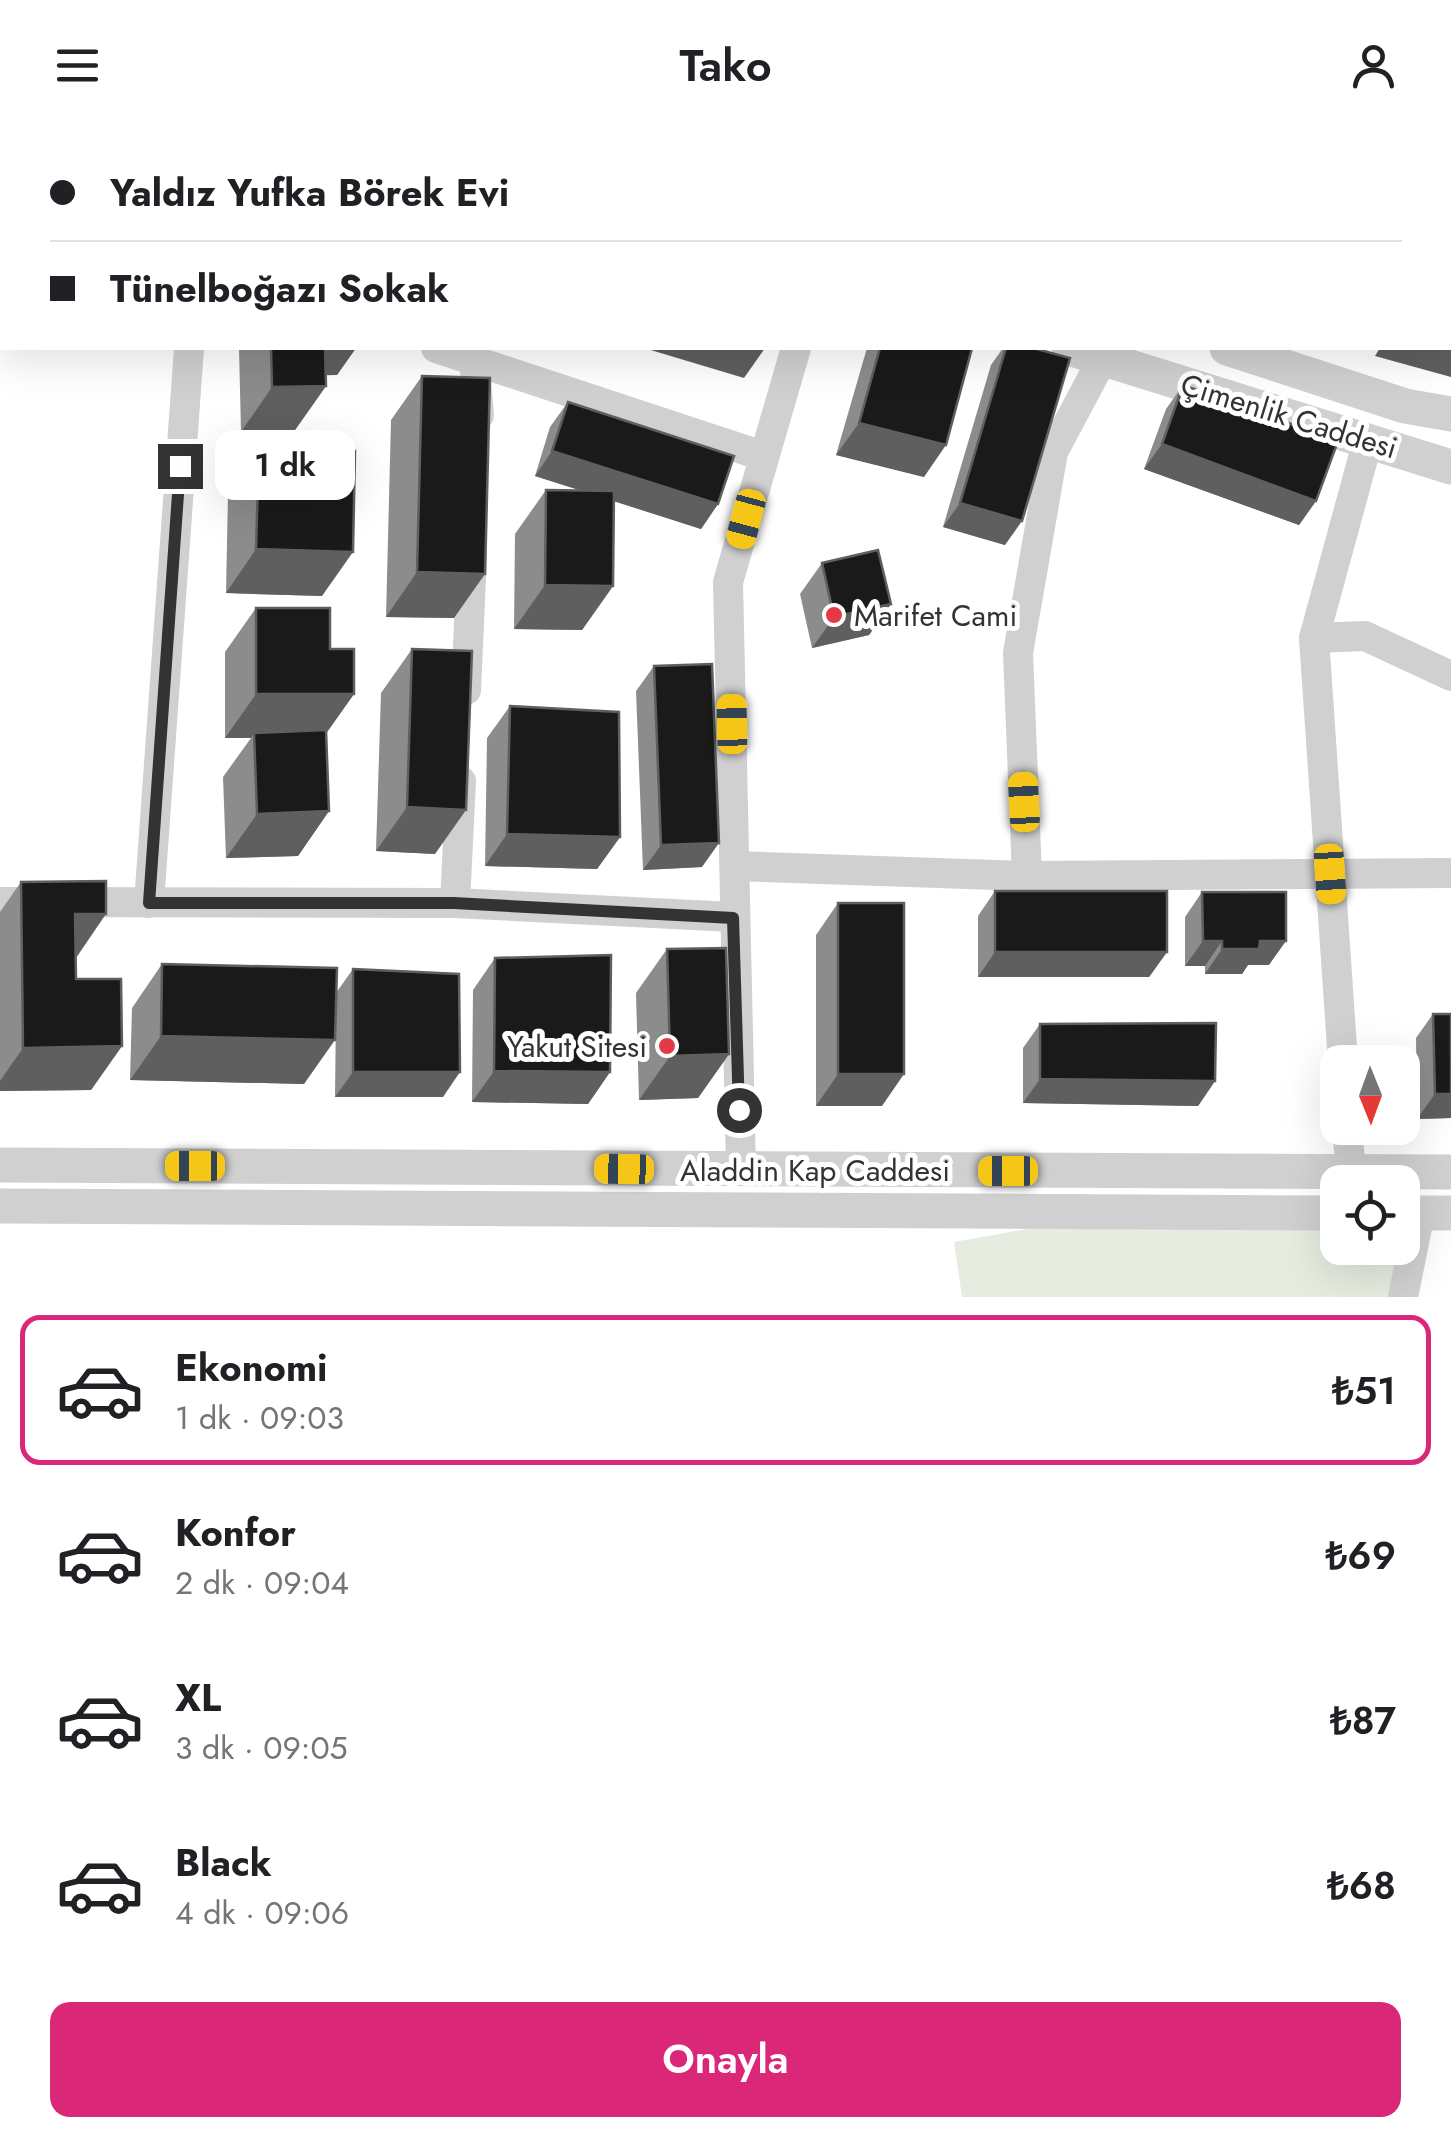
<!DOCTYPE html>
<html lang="tr">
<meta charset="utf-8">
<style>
body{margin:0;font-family:Jost,sans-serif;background:#f6f6f6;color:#202124;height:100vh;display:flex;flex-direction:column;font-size:38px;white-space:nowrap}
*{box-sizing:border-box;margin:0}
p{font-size:32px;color:#757577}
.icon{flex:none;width:55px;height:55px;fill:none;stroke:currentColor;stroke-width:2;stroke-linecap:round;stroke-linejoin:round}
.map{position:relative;height:1167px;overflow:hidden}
.drawer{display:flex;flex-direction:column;background:#fff;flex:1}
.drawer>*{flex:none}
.top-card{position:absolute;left:0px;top:0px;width:1452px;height:220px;box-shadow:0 10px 40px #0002;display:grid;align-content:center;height:220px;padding:0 50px;background:#fff}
.needle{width:65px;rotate:179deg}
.controls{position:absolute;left:1320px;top:915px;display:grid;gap:20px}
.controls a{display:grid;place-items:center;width:100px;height:100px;border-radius:20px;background:#fff;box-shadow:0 10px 40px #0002;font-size:50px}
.end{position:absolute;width:45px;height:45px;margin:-22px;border:12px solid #333;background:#fff;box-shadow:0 0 0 5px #fff}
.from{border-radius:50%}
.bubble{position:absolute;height:70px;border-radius:20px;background:#fff;box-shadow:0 10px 40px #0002;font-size:32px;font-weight:600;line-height:70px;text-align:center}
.car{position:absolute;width:30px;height:60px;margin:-30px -15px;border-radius:12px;box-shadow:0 0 8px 2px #0007;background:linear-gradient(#f5c518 24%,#345 0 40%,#f5c518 0 76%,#345 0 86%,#f5c518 0)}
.top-card b{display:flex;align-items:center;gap:35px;height:95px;font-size:38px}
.top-card b+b{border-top:2px solid #e0e0e0}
.top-card i{width:25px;height:25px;background:#202124}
ul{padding:18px 0 0;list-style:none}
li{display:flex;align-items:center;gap:30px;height:150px;margin:0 20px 15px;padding:0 30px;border:5px solid transparent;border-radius:20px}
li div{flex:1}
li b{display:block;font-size:38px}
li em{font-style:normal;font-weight:600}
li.on{border-color:#db2777}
li>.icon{width:90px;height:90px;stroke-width:1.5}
.primary-button{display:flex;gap:20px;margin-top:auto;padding:20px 50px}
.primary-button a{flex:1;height:115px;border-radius:20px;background:#db2777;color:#fff;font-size:40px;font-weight:600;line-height:115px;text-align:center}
header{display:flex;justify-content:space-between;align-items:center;height:130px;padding:0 50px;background:#fff;font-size:45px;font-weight:600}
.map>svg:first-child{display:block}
.green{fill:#e6ecdf}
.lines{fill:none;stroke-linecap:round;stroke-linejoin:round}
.minor{stroke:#d0d0d0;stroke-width:30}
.tertiary{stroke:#d0d0d0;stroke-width:35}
.wall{fill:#8c8c8c}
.shaded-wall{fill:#5f5f5f}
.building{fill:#1a1a1a;stroke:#5f5f5f;stroke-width:2.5}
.route{stroke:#333;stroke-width:12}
.poi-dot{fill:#e63946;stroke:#fff;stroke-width:4}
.labels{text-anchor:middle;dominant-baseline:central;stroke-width:10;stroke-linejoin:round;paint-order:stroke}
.street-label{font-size:30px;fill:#333;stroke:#fff}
.poi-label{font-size:30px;fill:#333;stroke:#fff;text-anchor:start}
</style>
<header><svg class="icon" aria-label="menu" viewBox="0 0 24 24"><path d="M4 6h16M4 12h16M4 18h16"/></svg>Tako<svg class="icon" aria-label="person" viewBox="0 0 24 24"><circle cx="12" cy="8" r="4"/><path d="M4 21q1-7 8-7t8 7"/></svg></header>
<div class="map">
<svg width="1451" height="1167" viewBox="0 0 1451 1167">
<rect width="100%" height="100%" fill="#fff"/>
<!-- green -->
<polygon class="green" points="1337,1085 1338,1118 1402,1118 1402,1167 962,1167 954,1112 1100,1086"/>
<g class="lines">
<!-- minor -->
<g class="minor">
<polyline points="221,2 222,0"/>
<polyline points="870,2 871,0"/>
<polyline points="0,47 2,48"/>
<polyline points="436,218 763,326"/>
<polyline points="474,228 479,285"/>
<polyline points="1314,508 1365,506 1451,546"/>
<polyline points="466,560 472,426"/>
<polyline points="735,736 1027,746 1451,743"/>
<polyline points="1027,746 1018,523 1053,322 1103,228"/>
<polyline points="0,772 455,773 733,787"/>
<polyline points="149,773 189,218"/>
<polyline points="455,773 461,651"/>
<polyline points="1343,932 1314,508 1368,310"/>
<polyline points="1347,998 1351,1042"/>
<polyline points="741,1040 728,452 796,218"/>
<polyline points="1403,1167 1420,1083"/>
</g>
<!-- tertiary -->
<g class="tertiary">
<polyline points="545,0 553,2"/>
<polyline points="1450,48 1451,49"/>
<polyline points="1069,218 1451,337"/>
<polyline points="1227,218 1405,276 1451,284"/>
<polyline points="0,1035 1451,1042"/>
<polyline points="0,1076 1338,1083"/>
<polyline points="1402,1083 1451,1083"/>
</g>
</g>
<!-- wall -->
<g class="wall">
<polygon points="272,0 487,0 486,2 271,2"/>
<polygon points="1076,0 1172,0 1171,2 1075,2"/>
<polygon points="1259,0 1427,0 1425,2 1262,2"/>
<polygon points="239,218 356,218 337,245 326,245 326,256 295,300 241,302"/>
<polygon points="867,218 972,218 924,347 836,325"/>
<polygon points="1003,218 1033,218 1005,415 943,397 991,235"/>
<polygon points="422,246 454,488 386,487 391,290"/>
<polygon points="1183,255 1316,371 1299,395 1144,339 1166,279"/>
<polygon points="568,272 718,374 701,399 614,371 613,456 582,500 514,499 515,404 546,360 580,360 535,346 550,297"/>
<polygon points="259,319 322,466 226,463 228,363"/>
<polygon points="822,433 891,474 869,505 812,518 800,464"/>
<polygon points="256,478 330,519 354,564 326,603 329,681 298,726 226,728 223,647 251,608 225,608 225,522"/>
<polygon points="412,519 435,724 376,721 381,563"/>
<polygon points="654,536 702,737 643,740 636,561"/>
<polygon points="510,576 620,707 597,739 485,736 487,608"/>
<polygon points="21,752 75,828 76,849 122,916 91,960 0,961 0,782"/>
<polygon points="995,761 1167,822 1149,847 978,847 978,786"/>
<polygon points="1202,762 1269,835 1248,835 1242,844 1205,844 1205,836 1185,836 1185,787"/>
<polygon points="838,773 882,976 816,976 816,805"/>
<polygon points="667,819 729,924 698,968 639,970 636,863"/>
<polygon points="495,828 610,942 588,974 472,972 473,860"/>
<polygon points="162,834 336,863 353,839 443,967 335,967 336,879 304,954 130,950 132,878"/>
<polygon points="1433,884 1451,884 1451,988 1417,989 1416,908"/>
<polygon points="1040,894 1215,951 1198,976 1023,973 1023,918"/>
</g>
<!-- shaded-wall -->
<g class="shaded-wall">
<polygon points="346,0 372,0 381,2 344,2"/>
<polygon points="968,0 986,0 992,2 966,2"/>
<polygon points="1451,217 1451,247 1375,226 1380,218"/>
<polygon points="314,218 356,218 337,245 294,246"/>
<polygon points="644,218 765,218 744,248"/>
<polygon points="326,256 295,300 241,302 272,257"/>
<polygon points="859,293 946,315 924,347 836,325"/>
<polygon points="1162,314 1316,371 1299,395 1144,339"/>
<polygon points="552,321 718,374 701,399 535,346"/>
<polygon points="960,373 1022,391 1005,415 943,397"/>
<polygon points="256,419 353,422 322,466 226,463"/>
<polygon points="417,442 485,444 454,488 386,487"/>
<polygon points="545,455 613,456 582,500 514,499"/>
<polygon points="891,474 869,505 812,518 834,487"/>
<polygon points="256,564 354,564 323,608 254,603 251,608 225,608"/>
<polygon points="407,677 466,680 435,724 376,721"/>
<polygon points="329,681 298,726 226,728 257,684"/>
<polygon points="507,704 620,707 597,739 485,736"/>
<polygon points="719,713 702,737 643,740 661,715"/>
<polygon points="75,784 106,784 76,828"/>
<polygon points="1203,811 1222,811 1205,836 1185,836"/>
<polygon points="1260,811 1286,811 1269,835 1248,835 1242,844 1205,844 1222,819"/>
<polygon points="995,822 1167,822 1149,847 978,847"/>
<polygon points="161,906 335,910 304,954 130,950"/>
<polygon points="122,916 91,960 0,961 0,951 23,918"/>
<polygon points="729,924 698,968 639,970 670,926"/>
<polygon points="494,941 610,942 588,974 472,972"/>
<polygon points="353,942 460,942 443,967 335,967"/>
<polygon points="838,944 904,944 882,976 816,976"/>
<polygon points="1040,949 1215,951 1198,976 1023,973"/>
<polygon points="1435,964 1451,964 1451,988 1417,989"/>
</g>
<!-- building -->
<g class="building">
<polygon points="290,0 349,0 348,2 289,2"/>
<polygon points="372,0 487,0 486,2 381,2"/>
<polygon points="986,0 1049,0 1048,2 992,2"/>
<polygon points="1091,0 1172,0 1171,2 1091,2"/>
<polygon points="1332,0 1426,0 1424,2 1335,2"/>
<polygon points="1451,151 1451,217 1450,217"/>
<polygon points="271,218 325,218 326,256 272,257"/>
<polygon points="880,218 972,218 946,315 859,293"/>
<polygon points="1006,218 1033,218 1070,228 1022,391 960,373"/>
<polygon points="422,246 490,248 485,444 417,442"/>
<polygon points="1183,255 1338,311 1316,371 1162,314"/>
<polygon points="568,272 734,326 718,374 552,321"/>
<polygon points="259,319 355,321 353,422 256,419"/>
<polygon points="546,360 614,361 613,456 545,455"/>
<polygon points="878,420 891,474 834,487 822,433"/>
<polygon points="256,478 330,478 330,519 354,519 354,564 256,564"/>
<polygon points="412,519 472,521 466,680 407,677"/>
<polygon points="712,534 719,713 661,715 654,536"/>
<polygon points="510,576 619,582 620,707 507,704"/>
<polygon points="326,600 329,681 257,684 254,603"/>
<polygon points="106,751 106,784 75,784 76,849 121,849 122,916 23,918 21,752"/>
<rect x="995" y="761" width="172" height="61"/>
<polygon points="1202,762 1286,762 1286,811 1260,811 1259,819 1222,819 1222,811 1203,811"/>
<rect x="838" y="773" width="66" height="171"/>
<polygon points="726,818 729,924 670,926 667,819"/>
<polygon points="611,825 610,942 494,941 495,828"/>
<polygon points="162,834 337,838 335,910 161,906"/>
<polygon points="353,839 459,844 460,942 353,942"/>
<polygon points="1433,884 1451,884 1451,964 1435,964"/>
<polygon points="1216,893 1215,951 1040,949 1040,894"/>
</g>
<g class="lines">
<!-- route -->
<polyline class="route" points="180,336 149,773 454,773 733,788 739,980"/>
</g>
<!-- markers -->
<g class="poi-dot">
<circle cx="834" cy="485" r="10"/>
<circle cx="667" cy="916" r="10"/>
</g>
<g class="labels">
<!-- street labels -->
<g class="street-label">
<text transform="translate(1289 286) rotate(17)">Çimenlik Caddesi</text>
<text x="815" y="1040">Aladdin Kap Caddesi</text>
</g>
<!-- poi labels -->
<g class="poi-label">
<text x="854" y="485">Marifet Cami</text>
<text x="647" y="916" text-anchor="end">Yakut Sitesi</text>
</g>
</g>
</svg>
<div class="controls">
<a><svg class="needle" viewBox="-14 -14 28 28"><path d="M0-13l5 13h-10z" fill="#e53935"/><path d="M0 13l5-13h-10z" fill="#757577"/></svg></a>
<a><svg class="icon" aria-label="locate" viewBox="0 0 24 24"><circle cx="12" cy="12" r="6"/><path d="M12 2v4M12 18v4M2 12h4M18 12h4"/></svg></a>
</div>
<i class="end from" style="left:739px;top:980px"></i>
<i class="end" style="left:180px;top:336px"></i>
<div class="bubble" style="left:215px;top:300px;width:140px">1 dk</div>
<i class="car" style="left:746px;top:389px;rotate:195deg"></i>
<i class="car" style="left:732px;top:594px;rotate:359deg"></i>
<i class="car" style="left:1024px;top:672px;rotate:357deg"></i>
<i class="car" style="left:1330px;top:744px;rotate:176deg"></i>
<i class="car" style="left:195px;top:1036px;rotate:270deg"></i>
<i class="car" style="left:624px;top:1039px;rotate:271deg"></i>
<i class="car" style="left:1008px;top:1041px;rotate:270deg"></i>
<div class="top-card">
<b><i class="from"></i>Yaldız Yufka Börek Evi</b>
<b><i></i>Tünelboğazı Sokak</b>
</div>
</div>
<section class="drawer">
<ul>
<li class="on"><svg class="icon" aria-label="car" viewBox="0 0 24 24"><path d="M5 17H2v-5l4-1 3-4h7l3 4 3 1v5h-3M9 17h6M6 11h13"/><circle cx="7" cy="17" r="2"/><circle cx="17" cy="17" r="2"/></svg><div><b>Ekonomi</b><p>1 dk · 09:03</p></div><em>₺51</em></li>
<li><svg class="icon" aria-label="car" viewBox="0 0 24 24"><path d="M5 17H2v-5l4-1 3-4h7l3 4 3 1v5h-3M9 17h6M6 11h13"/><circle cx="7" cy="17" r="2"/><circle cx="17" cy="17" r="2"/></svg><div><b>Konfor</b><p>2 dk · 09:04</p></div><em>₺69</em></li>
<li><svg class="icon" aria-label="car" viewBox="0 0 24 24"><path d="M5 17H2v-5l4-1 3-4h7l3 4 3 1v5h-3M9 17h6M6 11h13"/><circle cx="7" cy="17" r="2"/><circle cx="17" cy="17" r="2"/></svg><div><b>XL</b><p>3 dk · 09:05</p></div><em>₺87</em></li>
<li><svg class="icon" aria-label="car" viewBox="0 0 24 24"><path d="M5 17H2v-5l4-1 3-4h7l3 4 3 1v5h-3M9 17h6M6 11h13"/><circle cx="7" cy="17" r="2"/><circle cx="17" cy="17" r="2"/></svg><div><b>Black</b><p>4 dk · 09:06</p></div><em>₺68</em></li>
</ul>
<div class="primary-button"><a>Onayla</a></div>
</section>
